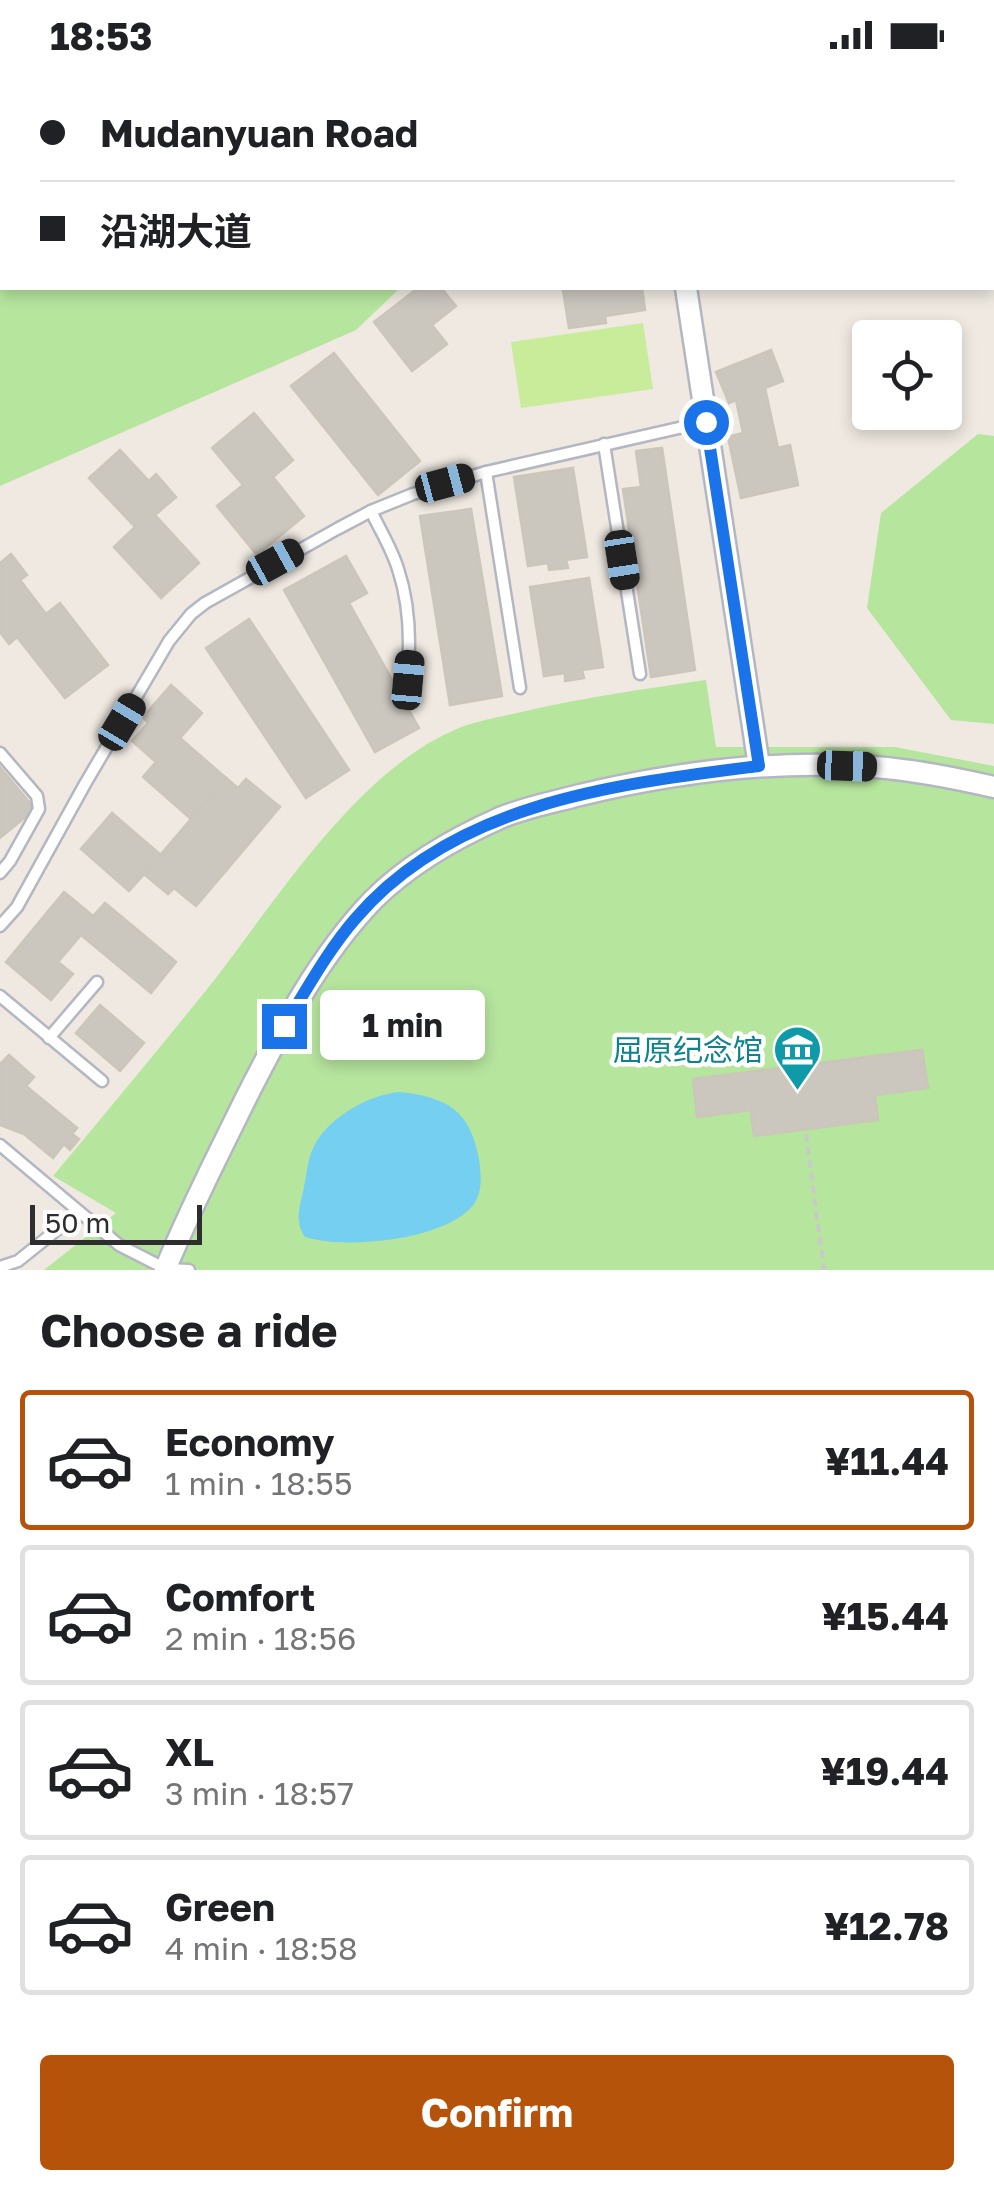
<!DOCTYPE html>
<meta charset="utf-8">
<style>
body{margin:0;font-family:"Golos Text","Noto Sans SC",sans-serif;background:#f2f2f2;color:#202124;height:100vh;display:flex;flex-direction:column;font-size:38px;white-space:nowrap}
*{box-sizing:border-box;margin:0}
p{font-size:32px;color:#757577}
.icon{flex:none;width:55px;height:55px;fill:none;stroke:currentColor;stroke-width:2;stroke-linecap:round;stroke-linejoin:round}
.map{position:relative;height:1200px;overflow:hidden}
.details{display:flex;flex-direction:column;background:#fff;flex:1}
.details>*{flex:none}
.top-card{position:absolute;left:0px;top:0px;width:995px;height:220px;box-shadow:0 5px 15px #0003;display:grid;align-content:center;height:220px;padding:0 40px;background:#fff}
.fabs{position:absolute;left:852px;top:250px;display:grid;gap:20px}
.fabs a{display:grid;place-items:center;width:110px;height:110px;border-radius:10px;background:#fff;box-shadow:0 5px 15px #0003;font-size:50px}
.scale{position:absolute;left:30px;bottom:25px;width:172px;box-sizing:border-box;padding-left:10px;border:5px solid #2e2e2e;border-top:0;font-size:28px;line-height:35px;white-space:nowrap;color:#2e2e2e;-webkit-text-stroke:8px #fff;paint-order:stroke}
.end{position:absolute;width:45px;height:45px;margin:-22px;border:12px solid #1a73e8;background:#fff;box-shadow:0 0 0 5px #fff}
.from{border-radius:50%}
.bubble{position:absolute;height:70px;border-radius:10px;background:#fff;box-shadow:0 5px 15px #0003;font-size:32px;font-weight:700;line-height:70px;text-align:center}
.car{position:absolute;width:30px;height:60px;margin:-30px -15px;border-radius:12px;box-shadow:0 0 8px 2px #0007;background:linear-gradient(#222 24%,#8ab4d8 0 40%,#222 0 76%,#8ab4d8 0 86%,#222 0)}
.top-card b{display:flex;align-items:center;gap:35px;height:95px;font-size:38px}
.top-card b+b{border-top:2px solid #e0e0e0}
.top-card i{width:25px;height:25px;background:#202124}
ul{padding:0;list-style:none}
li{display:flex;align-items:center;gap:30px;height:140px;margin:0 20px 15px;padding:0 20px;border:5px solid #e0e0e0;border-radius:10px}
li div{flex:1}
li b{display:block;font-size:38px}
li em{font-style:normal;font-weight:700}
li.current{border-color:#b45309}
li>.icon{width:90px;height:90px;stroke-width:1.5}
h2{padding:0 40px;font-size:45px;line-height:120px}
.cta{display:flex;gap:20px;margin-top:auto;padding:20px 40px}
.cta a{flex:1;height:115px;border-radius:10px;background:#b45309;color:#fff;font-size:40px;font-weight:700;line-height:115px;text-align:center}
.status{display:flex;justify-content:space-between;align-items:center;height:70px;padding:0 50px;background:#fff;direction:ltr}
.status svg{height:28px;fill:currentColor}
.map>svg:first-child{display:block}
.green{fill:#b6e59e}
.pitch{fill:#c9ec9a}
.water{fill:#75cff0}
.building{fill:#cbc7bf;stroke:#cbc5ba;stroke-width:2.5}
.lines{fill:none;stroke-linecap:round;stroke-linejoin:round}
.service-casing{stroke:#b4b7c1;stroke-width:15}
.minor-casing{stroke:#b4b7c1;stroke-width:25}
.primary-casing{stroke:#c9c9c9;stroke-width:38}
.trunk-casing{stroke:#c9c9c9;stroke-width:38}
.path{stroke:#c9c9c9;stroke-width:4;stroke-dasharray:8 5;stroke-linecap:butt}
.service{stroke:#fff;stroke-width:10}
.minor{stroke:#fff;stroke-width:20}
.primary{stroke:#f2d163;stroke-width:32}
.trunk{stroke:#f8ba60;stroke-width:32}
.route{stroke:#1a73e8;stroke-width:12}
.labels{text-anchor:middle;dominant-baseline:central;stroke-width:9;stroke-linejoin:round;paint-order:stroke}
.culture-label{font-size:30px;fill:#0d838f;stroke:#fff;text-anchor:end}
</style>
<div class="status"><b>18:53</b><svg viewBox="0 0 49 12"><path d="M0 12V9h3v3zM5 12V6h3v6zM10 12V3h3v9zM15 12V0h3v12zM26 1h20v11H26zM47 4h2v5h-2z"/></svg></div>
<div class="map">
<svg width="994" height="1200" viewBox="0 0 994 1200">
<rect width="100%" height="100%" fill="#efe9e1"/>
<!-- green -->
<g class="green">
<polygon points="0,73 2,73 2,218 400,218 356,260 0,416"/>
<polygon points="978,364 994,366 994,654 951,650 867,538 881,443"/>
<path d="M706,610L716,677H895L994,696V1200H44L116,1143L53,1106C105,1044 157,981 208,918C275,833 356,700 459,658C480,650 504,646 526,641C585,627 645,619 706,610Z"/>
</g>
<!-- pitch -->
<polygon class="pitch" points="643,253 653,319 521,338 511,272"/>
<!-- water -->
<path class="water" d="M399,1022C447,1027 470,1040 479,1089C481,1104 483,1121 474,1134C448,1170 345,1180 305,1167C295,1152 299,1139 303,1122C306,1109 307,1095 311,1083C323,1050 367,1025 399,1022Z"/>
<!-- building -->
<g class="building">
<polygon points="418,218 441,218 456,236 432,255 447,274 412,301 374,252"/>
<polygon points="579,218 642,218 645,240 605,246 606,253 569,258 563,220"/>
<polygon points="771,280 783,311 765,318 778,378 790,375 798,415 741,428 728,367 743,363 736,330 729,333 716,302"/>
<polygon points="334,283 420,391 378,425 291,316"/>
<polygon points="254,343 293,390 273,407 304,446 257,485 217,436 243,415 212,378"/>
<polygon points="662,378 695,600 651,607 623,419 641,417 636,381"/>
<polygon points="120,380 149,411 156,404 176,427 155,445 199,493 161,528 114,477 135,457 89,408"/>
<polygon points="573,398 587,487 566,490 568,498 549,500 548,493 528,496 514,407"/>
<polygon points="471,439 502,626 450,635 420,446"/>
<polygon points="11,484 27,505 20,510 46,544 60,533 108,595 65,628 17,567 9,574 0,562 0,493"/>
<polygon points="346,486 367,523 349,533 419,658 375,682 284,520"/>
<polygon points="589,508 603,597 582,600 584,608 565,611 565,603 544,606 530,517"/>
<polygon points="249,549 349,700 306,728 206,578"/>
<polygon points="171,615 202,643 180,668 226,708 191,749 143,707 156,692 132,671 148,653 143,647"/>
<polygon points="0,697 35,739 0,768"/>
<polygon points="226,708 238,718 246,709 280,737 196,836 174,818 168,824 144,804"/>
<polygon points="112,743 161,785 129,821 81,779"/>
<polygon points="64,822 93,846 105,833 176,892 151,923 81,865 58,892 73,904 51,930 6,892"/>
<polygon points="100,935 144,973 120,1001 76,963"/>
<polygon points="922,980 928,1018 875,1025 878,1050 754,1066 751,1040 697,1047 693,1009"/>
<polygon points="9,985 34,1007 26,1016 77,1058 72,1064 79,1069 70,1080 64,1074 53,1088 24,1064 0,1055 0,994"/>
</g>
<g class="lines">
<defs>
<g id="service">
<polyline points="604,374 640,604"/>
<polyline points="486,402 520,618"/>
<path d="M371,441C380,460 392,479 398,499C410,535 411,572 407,610"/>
<polyline points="0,683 37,726 39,739 10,791 0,803"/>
<polyline points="0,856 17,837 85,714 169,571 191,544 205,533 337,459 371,441 413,424 486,402 705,352"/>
<polyline points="0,926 102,1011"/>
<polyline points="49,968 97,912"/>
<polyline points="0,1075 119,1175 166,1199 189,1200"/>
<polyline points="0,1197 18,1191 79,1142"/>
</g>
<g id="minor">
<polyline points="686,218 759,696"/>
<path d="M165,1200C189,1141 218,1085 246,1028C281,959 319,886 373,830C408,795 455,768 500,748C526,737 554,732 580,725C676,702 775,689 874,697C915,700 955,708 994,717"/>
</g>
<g id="primary">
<polyline points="582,2 740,0"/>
<polyline points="0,46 2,46"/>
</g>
<g id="trunk">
<polyline points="124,2 164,0"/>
<polyline points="0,11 2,10"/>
</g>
</defs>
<!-- service casing -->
<use href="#service" class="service-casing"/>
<!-- minor casing -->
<use href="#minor" class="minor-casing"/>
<!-- primary casing -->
<use href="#primary" class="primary-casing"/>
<!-- trunk casing -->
<use href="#trunk" class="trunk-casing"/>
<!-- path -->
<polyline class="path" points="806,1064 824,1200"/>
<!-- service -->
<use href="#service" class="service"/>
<!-- minor -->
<use href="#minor" class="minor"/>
<!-- primary -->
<use href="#primary" class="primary"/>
<!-- trunk -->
<use href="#trunk" class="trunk"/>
</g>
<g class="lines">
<!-- route -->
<path class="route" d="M284,956C307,919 328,880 356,848C455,732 618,714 759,696L706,352"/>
</g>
<!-- icons -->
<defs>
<symbol id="museum-pin" viewBox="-11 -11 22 30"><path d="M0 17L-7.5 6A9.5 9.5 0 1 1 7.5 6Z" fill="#0f9aa8" stroke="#fff"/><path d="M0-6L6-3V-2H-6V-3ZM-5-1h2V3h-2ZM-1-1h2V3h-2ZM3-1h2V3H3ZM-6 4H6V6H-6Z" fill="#fff"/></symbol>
</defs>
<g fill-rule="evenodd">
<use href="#museum-pin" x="770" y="952" width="55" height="75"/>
</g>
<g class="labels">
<!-- culture labels -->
<g class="culture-label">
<text x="763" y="980">屈原纪念馆</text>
</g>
</g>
</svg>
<div class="fabs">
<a><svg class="icon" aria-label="locate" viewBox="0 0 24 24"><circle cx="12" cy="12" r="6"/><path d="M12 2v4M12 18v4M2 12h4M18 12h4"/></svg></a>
</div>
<div class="scale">50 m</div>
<i class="end from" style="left:706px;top:352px"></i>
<i class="end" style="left:284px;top:956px"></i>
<div class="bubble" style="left:320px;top:920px;width:165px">1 min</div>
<i class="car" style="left:445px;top:413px;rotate:75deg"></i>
<i class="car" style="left:622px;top:490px;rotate:171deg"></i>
<i class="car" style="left:275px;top:492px;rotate:61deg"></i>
<i class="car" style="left:408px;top:610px;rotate:5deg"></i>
<i class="car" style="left:122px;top:652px;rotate:31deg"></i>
<i class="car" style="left:847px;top:696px;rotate:92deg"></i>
<div class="top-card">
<b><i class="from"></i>Mudanyuan Road</b>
<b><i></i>沿湖大道</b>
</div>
</div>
<section class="details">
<h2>Choose a ride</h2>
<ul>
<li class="current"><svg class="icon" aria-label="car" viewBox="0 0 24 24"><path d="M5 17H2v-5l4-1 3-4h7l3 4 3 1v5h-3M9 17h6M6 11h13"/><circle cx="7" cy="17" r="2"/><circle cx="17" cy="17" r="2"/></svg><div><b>Economy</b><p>1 min · 18:55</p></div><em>¥11.44</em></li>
<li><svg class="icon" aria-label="car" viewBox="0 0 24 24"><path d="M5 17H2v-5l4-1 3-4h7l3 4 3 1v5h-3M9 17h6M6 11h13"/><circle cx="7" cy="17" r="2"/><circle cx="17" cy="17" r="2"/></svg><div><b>Comfort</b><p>2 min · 18:56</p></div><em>¥15.44</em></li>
<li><svg class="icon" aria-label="car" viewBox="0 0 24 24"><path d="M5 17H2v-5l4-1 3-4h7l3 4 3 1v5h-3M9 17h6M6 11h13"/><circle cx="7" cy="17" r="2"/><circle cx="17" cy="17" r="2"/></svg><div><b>XL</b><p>3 min · 18:57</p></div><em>¥19.44</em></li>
<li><svg class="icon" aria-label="car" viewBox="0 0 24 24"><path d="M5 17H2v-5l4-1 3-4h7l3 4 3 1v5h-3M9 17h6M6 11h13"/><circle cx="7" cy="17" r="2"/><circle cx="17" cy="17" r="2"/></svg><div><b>Green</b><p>4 min · 18:58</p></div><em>¥12.78</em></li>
</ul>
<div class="cta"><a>Confirm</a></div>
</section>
